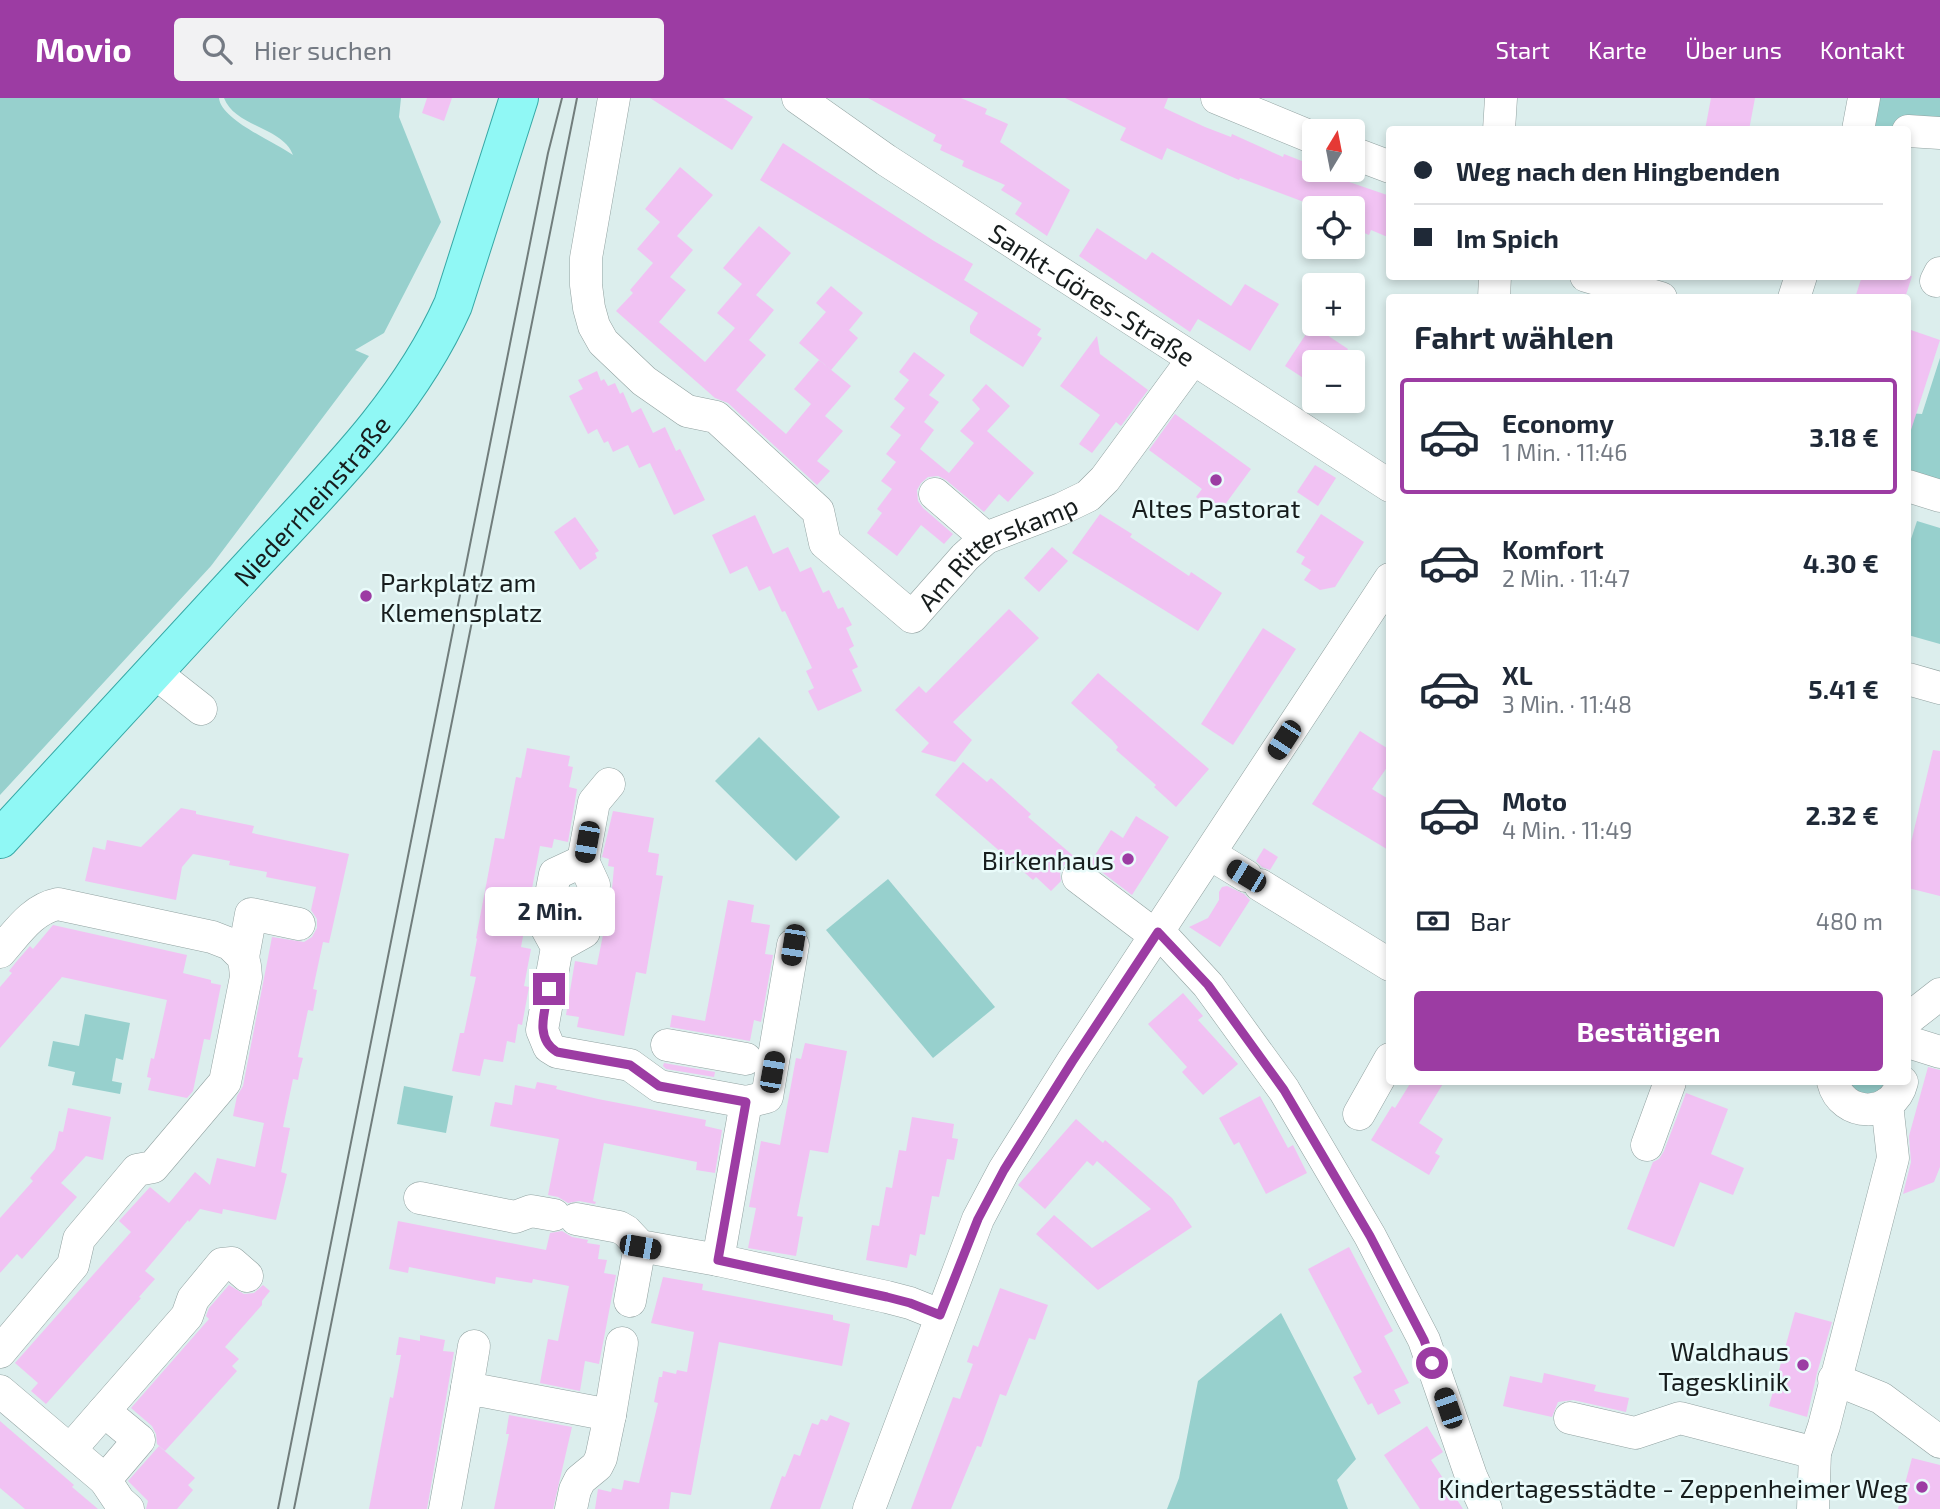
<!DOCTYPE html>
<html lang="de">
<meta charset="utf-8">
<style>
body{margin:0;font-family:"Exo 2",sans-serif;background:#f2f2f3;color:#1f2937;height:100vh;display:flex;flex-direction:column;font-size:26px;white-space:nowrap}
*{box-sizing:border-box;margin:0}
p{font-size:23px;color:#747a83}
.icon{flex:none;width:38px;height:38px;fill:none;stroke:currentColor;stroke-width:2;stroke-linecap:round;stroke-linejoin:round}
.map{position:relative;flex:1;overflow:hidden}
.details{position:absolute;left:1386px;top:196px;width:525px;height:791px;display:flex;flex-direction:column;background:#fff;border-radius:7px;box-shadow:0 4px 10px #0003}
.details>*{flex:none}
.top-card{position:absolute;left:1386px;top:28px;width:525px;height:154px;border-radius:7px;box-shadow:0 4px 10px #0003;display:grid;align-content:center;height:154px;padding:0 28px;background:#fff}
.needle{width:46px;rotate:10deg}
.controls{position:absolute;left:1302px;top:21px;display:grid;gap:14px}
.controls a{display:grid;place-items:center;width:63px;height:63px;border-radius:7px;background:#fff;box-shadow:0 4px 10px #0003;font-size:35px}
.end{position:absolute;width:32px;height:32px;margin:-16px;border:9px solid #9c3ca3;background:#fff;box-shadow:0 0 0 4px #fff}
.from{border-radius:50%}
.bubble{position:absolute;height:49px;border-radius:7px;background:#fff;box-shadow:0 4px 10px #0003;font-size:23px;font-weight:700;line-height:49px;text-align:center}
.car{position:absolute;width:21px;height:42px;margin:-21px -10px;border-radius:9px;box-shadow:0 0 5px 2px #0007;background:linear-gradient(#222 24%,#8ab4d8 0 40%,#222 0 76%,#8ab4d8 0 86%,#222 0)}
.top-card b{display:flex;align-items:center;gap:24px;height:66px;font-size:26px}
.top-card b+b{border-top:2px solid #e0e1e3}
.top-card i{width:18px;height:18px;background:#1f2937}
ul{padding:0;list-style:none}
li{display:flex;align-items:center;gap:21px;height:116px;margin:0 14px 10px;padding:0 14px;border:4px solid transparent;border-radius:7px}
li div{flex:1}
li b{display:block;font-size:26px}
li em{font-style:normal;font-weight:700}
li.on{border-color:#9c3ca3}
li>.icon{width:63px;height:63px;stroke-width:1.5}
h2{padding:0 28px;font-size:32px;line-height:84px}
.pay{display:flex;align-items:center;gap:18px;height:77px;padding:0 28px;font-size:26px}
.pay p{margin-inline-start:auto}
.primary-button{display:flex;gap:14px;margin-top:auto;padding:14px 28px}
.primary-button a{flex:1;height:80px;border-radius:7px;background:#9c3ca3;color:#fff;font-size:28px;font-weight:700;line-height:80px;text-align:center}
header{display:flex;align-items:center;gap:42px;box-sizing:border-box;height:98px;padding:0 35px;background:#9c3ca3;color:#fff}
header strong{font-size:33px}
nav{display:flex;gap:38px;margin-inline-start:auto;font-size:24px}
.search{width:490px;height:63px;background:#f2f2f3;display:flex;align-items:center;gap:18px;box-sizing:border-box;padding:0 24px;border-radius:7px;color:#747a83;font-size:26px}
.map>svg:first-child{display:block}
.green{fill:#97d0cd}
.building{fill:#f1c2f3}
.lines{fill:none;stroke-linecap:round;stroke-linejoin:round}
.minor-casing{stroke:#92a2a1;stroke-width:33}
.major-casing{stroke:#36a8a6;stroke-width:40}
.minor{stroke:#fff;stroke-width:32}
.major{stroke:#90f8f5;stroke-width:38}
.tram{stroke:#717d7c;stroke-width:2}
.route{stroke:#9c3ca3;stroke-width:9}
.poi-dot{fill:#9c3ca3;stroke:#e9fbfa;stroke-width:2.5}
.labels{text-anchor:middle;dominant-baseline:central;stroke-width:5;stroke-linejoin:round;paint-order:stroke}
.street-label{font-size:26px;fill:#171d1d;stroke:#e9fbfa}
.poi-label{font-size:26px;fill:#171d1d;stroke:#e9fbfa;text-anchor:end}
</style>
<header>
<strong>Movio</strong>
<div class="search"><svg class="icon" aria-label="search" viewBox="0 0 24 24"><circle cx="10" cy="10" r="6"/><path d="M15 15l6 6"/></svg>Hier suchen</div>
<nav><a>Start</a><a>Karte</a><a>Über uns</a><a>Kontakt</a></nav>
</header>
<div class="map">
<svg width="1940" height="1411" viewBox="0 0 1940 1411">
<rect width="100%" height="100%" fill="#dceeed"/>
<!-- green -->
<g class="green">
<path d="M0,0H219C221,22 275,44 293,57C283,29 235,29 224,0H401L399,19L441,124L384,235L355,252L369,258L211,468L0,697Z"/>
<polygon points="1870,0 1940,0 1940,31 1864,28"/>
<polygon points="1940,260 1940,390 1908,380 1908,315 1922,316"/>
<polygon points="1917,423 1940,430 1940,546 1908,537 1908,450"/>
<polygon points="759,639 840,719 796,763 715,683"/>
<polygon points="888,781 995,909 933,960 826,832"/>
<polygon points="85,916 130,925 123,962 116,960 112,983 122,985 120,996 72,987 75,974 48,968 53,943 79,948"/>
<polygon points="1844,984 1887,984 1883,992 1863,1000"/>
<polygon points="404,988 453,998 446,1035 397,1026"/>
<polygon points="1281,1215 1356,1361 1337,1382 1348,1411 1167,1411 1179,1380 1198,1283"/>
</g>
<!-- building -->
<g class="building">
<polygon points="427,0 452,0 444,23 422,15"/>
<polygon points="650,0 723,0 753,19 732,52"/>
<polygon points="868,0 961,0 987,11 985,16 1008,26 1000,44 1070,92 1047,138 1015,116 1022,105 1001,92 1005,87 962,68 964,63 940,52 942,47 933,43 936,37"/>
<polygon points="1065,0 1168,0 1164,10 1205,29 1231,39 1232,36 1283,59 1284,56 1312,67 1314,72 1390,98 1390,140 1371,132 1369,137 1353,130 1353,110 1320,110 1240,80 1239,82 1167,50 1162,62 1120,42 1126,30"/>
<polygon points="1711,0 1755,0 1749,32 1705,32"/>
<polygon points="783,45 934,143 973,166 964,182 1041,231 1037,237 1042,240 1023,269 970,235 970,228 978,215 760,82"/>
<polygon points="680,69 713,97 677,138 693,152 670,179 686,192 659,224 705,264 735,230 717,215 742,186 723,170 759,128 791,155 756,197 774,212 749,242 766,257 736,292 786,336 811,306 794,291 819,262 851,288 825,318 843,333 817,363 830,373 817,387 728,305 715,300 616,213 633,195 630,192 653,165 637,151 660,124 645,111"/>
<polygon points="1097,130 1146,162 1152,154 1231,208 1245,186 1279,206 1250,253 1198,221 1190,234 1079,158"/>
<polygon points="1862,178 1912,178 1905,200 1855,200"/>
<polygon points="831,188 863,215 849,232 858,240 831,272 799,245 826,214 816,205"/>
<polygon points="1312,227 1348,251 1339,264 1314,264 1314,287 1285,268"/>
<polygon points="1908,231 1940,242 1910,335 1908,335"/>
<polygon points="1097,238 1100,256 1148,292 1121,328 1116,324 1092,355 1079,346 1100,317 1060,288"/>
<polygon points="914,254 945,277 929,297 939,304 924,324 934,332 920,351 949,375 974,345 960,333 980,311 972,302 986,286 1010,308 987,333 1034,375 1008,404 999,396 984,414 946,382 938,378 928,379 921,385 917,392 918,403 923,410 953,436 944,446 921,427 897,458 867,435 882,415 877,411 892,391 881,383 896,364 886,356 901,337 890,329 905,310 894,301 909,282 899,274"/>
<polygon points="597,273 601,283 604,281 608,288 615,285 620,296 623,294 632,315 641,310 653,335 665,329 676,353 680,351 705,402 674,417 650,365 639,370 628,347 613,354 608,343 604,345 597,331 588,336 569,298 583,291 578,282"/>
<polygon points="1175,316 1251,371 1224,408 1220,405 1214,412 1196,399 1202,391 1149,352"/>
<polygon points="1315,367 1336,380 1318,408 1297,394"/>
<polygon points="1100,416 1132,436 1130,439 1174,468 1189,478 1191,474 1222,495 1198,533 1072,455"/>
<polygon points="1321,416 1364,444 1335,489 1320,492 1304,482 1311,472 1301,466 1305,459 1296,454"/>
<polygon points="755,417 773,456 788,449 800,474 811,469 823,495 829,492 838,511 843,509 852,527 846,530 854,548 849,551 858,569 852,572 862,593 818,613 808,593 814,590 806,573 812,570 785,513 782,514 770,488 759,493 747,468 730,476 712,437"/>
<polygon points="575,419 599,453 595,455 597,460 580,472 554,434"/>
<polygon points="1052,449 1068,463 1039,494 1024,480"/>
<polygon points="1009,511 1039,540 953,624 972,642 955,664 921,654 929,645 895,612 919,588 926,595"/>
<polygon points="1263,530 1296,551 1233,647 1201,626"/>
<polygon points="1098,575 1209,671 1176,709 1154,689 1156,687 1116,652 1118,649 1112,642 1071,605"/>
<polygon points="1360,633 1390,652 1390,665 1372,691 1390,702 1390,753 1312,706"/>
<polygon points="527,650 570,658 568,668 573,669 569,689 577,691 568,744 554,741 552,750 540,748 521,849 531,851 524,888 529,889 522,927 518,926 515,945 507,943 503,964 484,961 480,978 452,973 460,935 464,935 476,879 470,878 477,841 476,840 495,740 504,741 516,679 521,680"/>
<polygon points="1933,652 1940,653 1940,798 1908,790 1908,757"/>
<polygon points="963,664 987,684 991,680 1031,716 1028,719 1077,761 1064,767 1060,776 1061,783 1051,793 1036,779 1033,782 935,697"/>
<polygon points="181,710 196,713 196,716 254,728 252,735 349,756 329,845 323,844 313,891 317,892 313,913 308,912 298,959 303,960 300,971 298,982 293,981 283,1029 290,1030 281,1074 287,1076 276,1122 223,1111 222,1116 200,1111 189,1124 188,1122 145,1173 155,1181 139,1199 141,1200 46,1306 31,1293 38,1285 15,1265 131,1134 119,1123 150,1089 169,1105 195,1074 210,1087 217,1060 255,1069 264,1025 233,1018 237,998 243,988 272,839 304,844 312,839 317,830 317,821 311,812 316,789 266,779 267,774 229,767 230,763 193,756 182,769 176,802 85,783 93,749 105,752 107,742 141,749"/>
<polygon points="613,713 654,720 648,754 659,756 656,777 663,778 646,876 636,874 624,938 577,929 579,919 566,917 575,863 597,867 612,791 614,769 608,768 609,761 602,759"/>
<polygon points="1136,718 1169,739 1132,797 1090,765 1111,732 1123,740"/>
<polygon points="1264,750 1278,759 1270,772 1262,769 1256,763"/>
<polygon points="1227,788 1244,796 1250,802 1220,849 1189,829 1208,820 1219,802 1219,794 1222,789"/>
<polygon points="728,802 754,807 751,824 770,827 765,856 773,857 761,924 754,922 750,943 670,929 672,917 705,923"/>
<polygon points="53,827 187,857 183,875 211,882 211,885 221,887 210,942 204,941 193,993 187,1000 148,992 151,980 147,979 151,960 154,961 167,902 62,879 0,950 0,889 12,875 9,873 17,863 30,848 33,851"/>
<polygon points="1183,895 1203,918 1198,922 1238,966 1203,997 1182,974 1187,969 1148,926"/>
<polygon points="805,945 847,953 828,1055 810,1052 797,1118 803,1119 796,1158 748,1150 756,1110 749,1109 761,1043 780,1047 796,960 801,961"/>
<polygon points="664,965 715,974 714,979 666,971 663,968"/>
<polygon points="1928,969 1940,972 1940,1069 1934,1084 1903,1096 1911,1064 1909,1038"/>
<polygon points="537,984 557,988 556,991 598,1001 706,1022 705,1028 722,1032 715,1075 696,1072 697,1064 604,1045 593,1103 596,1104 595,1106 579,1103 568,1105 558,1099 548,1097 559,1041 490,1028 495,1004 512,1007 515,987 535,991"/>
<polygon points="1411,984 1444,984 1419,1025 1443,1041 1435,1055 1440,1058 1429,1077 1371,1042 1392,1008 1395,1010"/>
<polygon points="1686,995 1728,1011 1711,1056 1744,1070 1733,1097 1700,1084 1674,1149 1627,1131 1653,1064 1659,1061 1664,1053"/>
<polygon points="1260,998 1288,1050 1293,1047 1307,1075 1266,1096 1239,1044 1234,1047 1219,1020"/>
<polygon points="68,1010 111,1019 103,1062 86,1058 61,1085 77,1099 22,1161 17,1156 0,1175 0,1120 33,1083 30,1080 55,1051 59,1033 63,1034"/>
<polygon points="912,1019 954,1026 952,1040 958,1041 954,1062 947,1061 939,1099 932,1098 925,1137 920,1136 916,1158 910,1156 907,1170 866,1162 872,1127 879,1128 886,1089 892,1090 899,1052 906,1053"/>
<polygon points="1076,1021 1103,1045 1105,1042 1172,1100 1192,1129 1098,1192 1036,1136 1054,1117 1092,1150 1151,1111 1097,1063 1093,1068 1087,1063 1045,1111 1018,1087"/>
<polygon points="398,1123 546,1152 550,1135 562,1133 572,1139 588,1142 587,1145 600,1147 598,1161 607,1162 604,1175 616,1177 599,1266 585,1263 580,1293 540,1285 548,1241 558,1243 569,1188 533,1181 532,1185 496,1179 495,1186 409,1169 408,1175 389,1171"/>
<polygon points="1349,1149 1393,1233 1384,1238 1409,1285 1394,1292 1401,1305 1378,1317 1372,1305 1368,1307 1353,1279 1362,1274 1308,1171"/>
<polygon points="663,1179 703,1186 702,1192 833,1217 833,1222 850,1226 842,1268 719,1244 691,1397 671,1394 669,1411 595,1411 598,1391 611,1394 612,1390 622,1392 624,1382 639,1385 658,1305 654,1304 659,1279 662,1279 663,1273 676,1276 677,1272 687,1274 694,1234 651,1225"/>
<polygon points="229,1187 244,1196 254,1195 263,1187 270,1193 262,1203 262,1207 225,1249 239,1261 232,1268 237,1273 165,1353 157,1346 156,1336 152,1328 131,1310 209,1221 206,1218 209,1210"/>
<polygon points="1000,1190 1048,1207 1035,1242 1029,1240 1006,1298 1000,1296 981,1349 977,1348 951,1411 911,1411 953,1299 960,1301 973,1266 967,1264 973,1247 978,1249"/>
<polygon points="1795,1214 1832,1224 1817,1275 1807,1319 1769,1308"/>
<polygon points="420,1237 445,1242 443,1253 454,1254 427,1411 369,1411 390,1299 393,1300 401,1257 396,1257 399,1239 420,1243"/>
<polygon points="1544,1275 1596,1287 1594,1293 1629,1300 1626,1314 1573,1302 1558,1304 1552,1319 1503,1308 1510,1278 1542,1285"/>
<polygon points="509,1317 572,1329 553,1411 494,1411 509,1336 506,1336"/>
<polygon points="830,1317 850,1325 820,1411 770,1411 782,1378 785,1379 794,1356 800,1358 812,1325 818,1327 821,1321 827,1323"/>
<polygon points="0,1323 74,1387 72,1389 98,1411 25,1411 0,1390"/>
<polygon points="1427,1328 1443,1354 1431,1362 1463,1411 1420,1411 1384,1357"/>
<polygon points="159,1348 195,1380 188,1387 193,1392 177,1411 146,1411 148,1403 128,1383"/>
<polygon points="1912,1360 1940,1367 1940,1411 1898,1411"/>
</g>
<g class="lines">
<defs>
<g id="minor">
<path id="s1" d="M614,0L586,160V187L589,210L594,228L603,244L644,283L687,313L716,319L818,413L825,445L912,519L965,459L986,440L1061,411L1088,398L1105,381L1193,261"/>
<path id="s2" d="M798,0L886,62L1390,388"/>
<polyline points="1217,0 1314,40"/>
<polyline points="1499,32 1501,0"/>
<polyline points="1858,32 1864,0"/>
<polyline points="1908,33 1940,35"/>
<polyline points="1353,55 1390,69"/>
<polyline points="1586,178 1661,200"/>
<polyline points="1936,183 1940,175"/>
<polyline points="1494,200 1495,178"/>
<polyline points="1794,200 1801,178"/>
<polyline points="1908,388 1940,398"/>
<polyline points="935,396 986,440"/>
<polyline points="154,574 201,611"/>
<polyline points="1908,581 1940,590"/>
<polyline points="1210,756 1246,778"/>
<polyline points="583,763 594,704 609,686"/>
<polyline points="1078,779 1156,838"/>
<polyline points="1260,787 1390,867"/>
<polyline points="1159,834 1208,887 1284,992 1370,1138 1424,1242 1471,1378 1486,1411"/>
<polyline points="557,849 545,827 555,776 583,763 594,787 584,834 557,849 542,932 549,949 557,954 630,967 659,988 746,1004"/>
<path d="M0,854C17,835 32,811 58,806L212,839L230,846L243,859L245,868L246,879L225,984L153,1069L137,1072L79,1141L73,1167L0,1254"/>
<polyline points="243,859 251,816 299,826"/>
<polyline points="1908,921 1940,896"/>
<polyline points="1908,944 1940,954"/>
<polyline points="667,947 746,961"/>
<path d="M1833,984C1842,1020 1893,1021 1902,984"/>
<polyline points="1359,1016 1390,961"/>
<polyline points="1647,1047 1670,984"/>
<polyline points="420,1100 515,1119 531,1113 554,1117"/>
<polyline points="576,1121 619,1129 626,1133 640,1148 718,1162 887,1199 910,1205 940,1217"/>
<polyline points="718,1162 746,1004 767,999 793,847"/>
<polyline points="630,1203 640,1148"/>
<polyline points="1834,1281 1881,1300 1940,1344"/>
<polyline points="467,1290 474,1248"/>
<polyline points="0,1293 105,1382 139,1342 104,1313 70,1352"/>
<polyline points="104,1313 187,1218 193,1201 222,1166 232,1165 247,1178"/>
<polyline points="610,1317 622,1245"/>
<polyline points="1570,1320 1635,1335 1680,1320 1815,1355"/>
<polyline points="105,1382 119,1403 128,1411"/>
<polyline points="445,1411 467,1290 610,1317 601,1360 597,1368 580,1382 575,1392 571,1411"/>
<polyline points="869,1411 978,1121 1004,1072 1072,964 1390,481"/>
<polyline points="1813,1411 1815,1355 1824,1328 1893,1060 1887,1006"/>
</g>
<g id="major">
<path id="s3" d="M0,741C85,649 170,557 254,465C328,385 408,308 453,207L519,0"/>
</g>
</defs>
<!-- minor casing -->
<use href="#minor" class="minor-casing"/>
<!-- major casing -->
<use href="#major" class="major-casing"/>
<!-- minor -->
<use href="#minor" class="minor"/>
<!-- major -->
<use href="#major" class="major"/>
<!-- tram -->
<g class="tram">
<polyline points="278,1411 548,55 562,0"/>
<polyline points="294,1411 577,0"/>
</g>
</g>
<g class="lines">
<!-- route -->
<path class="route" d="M549,891C545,913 534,940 557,954L630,967L659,988L746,1004L718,1162L887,1199L910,1205L940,1217L978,1121L1004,1072L1072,964L1158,834L1208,887L1284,992L1370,1138L1424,1242L1432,1265"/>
</g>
<!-- markers -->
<g class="poi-dot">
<circle cx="1216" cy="382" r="7"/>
<circle cx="366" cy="498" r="7"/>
<circle cx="1128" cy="761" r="7"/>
<circle cx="1803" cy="1267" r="7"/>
<circle cx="1922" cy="1389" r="7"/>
</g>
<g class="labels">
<!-- street labels -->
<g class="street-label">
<text stroke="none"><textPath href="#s2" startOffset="354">Sankt-Göres-Straße</textPath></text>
<text stroke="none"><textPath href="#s3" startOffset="460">Niederrheinstraße</textPath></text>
<text stroke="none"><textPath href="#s1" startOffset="784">Am Ritterskamp</textPath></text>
</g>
<!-- poi labels -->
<g class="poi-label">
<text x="1216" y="409" text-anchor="middle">Altes Pastorat</text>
<text x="380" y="483" text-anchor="start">Parkplatz am<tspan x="380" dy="30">Klemensplatz</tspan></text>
<text x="1114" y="761">Birkenhaus</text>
<text x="1789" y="1252">Waldhaus<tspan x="1789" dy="30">Tagesklinik</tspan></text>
<text x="1908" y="1389">Kindertagesstädte - Zeppenheimer Weg</text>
</g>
</g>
</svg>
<div class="controls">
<a><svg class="needle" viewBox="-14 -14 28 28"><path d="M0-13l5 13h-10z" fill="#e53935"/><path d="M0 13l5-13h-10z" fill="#747a83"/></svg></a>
<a><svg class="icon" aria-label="locate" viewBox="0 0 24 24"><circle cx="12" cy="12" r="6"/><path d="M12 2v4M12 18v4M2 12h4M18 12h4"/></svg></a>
<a>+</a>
<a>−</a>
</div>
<i class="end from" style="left:1432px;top:1265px"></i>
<i class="end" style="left:549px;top:891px"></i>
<div class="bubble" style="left:485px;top:789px;width:130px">2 Min.</div>
<i class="car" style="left:1284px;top:642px;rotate:213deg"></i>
<i class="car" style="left:587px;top:744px;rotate:190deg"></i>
<i class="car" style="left:1246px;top:778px;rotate:301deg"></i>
<i class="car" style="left:793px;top:847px;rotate:189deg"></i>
<i class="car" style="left:772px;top:974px;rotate:10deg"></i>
<i class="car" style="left:640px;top:1149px;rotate:100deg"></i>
<i class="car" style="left:1448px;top:1310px;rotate:341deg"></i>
<div class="top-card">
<b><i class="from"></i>Weg nach den Hingbenden</b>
<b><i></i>Im Spich</b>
</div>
<section class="details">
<h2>Fahrt wählen</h2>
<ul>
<li class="on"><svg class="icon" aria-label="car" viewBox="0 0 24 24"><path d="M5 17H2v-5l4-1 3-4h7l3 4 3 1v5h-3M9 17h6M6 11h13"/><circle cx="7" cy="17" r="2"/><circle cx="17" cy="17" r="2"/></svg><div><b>Economy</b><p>1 Min. · 11:46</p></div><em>3.18 €</em></li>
<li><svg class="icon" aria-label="car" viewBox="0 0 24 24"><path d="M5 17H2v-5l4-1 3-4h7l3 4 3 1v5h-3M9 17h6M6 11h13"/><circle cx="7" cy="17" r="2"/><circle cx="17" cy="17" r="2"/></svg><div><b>Komfort</b><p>2 Min. · 11:47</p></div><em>4.30 €</em></li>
<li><svg class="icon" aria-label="car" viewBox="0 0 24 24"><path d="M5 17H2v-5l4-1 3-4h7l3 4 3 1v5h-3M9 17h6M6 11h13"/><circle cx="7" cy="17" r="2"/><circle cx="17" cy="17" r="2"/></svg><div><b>XL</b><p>3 Min. · 11:48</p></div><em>5.41 €</em></li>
<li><svg class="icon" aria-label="car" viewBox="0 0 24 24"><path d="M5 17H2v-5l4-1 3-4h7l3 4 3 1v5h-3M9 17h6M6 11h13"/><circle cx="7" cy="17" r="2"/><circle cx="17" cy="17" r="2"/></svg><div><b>Moto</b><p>4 Min. · 11:49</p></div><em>2.32 €</em></li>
</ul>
<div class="pay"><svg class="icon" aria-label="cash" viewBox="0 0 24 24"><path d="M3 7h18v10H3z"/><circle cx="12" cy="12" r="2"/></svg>Bar<p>480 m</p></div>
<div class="primary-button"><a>Bestätigen</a></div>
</section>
</div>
